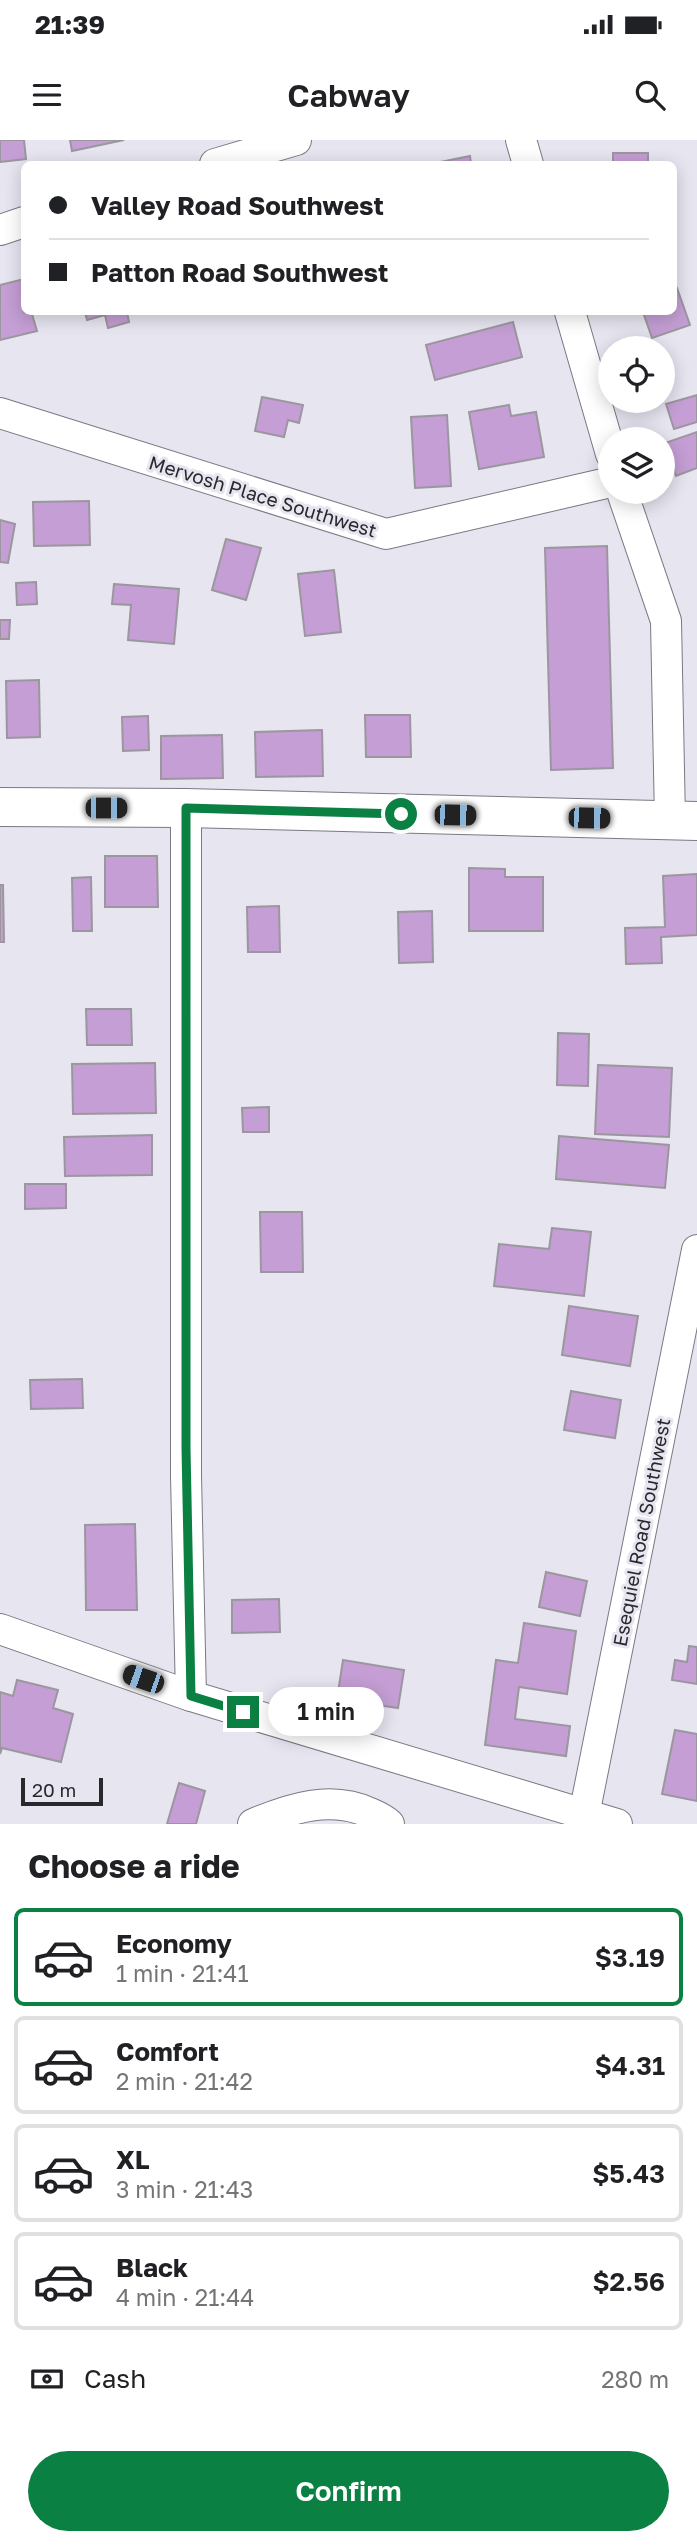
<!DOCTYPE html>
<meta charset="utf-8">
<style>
body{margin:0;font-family:"Golos Text",sans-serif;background:#f6f6f6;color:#202124;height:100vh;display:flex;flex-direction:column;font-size:26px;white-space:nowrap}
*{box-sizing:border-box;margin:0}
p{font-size:23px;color:#757577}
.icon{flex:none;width:38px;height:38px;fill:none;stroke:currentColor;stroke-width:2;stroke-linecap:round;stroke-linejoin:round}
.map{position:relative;height:1684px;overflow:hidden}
.side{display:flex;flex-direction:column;background:#fff;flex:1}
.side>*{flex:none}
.banner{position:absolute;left:21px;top:21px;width:656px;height:154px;border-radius:10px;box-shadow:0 4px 18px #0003;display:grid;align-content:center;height:154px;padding:0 28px;background:#fff}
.fabs{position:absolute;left:598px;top:196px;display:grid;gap:14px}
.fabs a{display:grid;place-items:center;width:77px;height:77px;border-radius:50%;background:#fff;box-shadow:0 4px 18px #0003;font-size:35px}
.scale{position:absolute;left:21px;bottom:18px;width:82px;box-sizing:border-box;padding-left:7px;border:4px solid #29292d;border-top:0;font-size:19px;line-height:24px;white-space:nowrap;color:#29292d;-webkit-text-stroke:5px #e6e5f0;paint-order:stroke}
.end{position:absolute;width:32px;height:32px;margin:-16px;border:9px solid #0b8043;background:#fff;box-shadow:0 0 0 4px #fff}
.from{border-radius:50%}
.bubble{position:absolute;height:49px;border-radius:24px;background:#fff;box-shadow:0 4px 18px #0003;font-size:23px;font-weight:600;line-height:49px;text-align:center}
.car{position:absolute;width:21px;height:42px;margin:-21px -10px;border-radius:9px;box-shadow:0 0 5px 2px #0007;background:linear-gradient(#222 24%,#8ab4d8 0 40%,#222 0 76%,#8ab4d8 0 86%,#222 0)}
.banner b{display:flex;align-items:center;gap:24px;height:66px;font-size:26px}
.banner b+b{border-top:2px solid #e0e0e0}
.banner i{width:18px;height:18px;background:#202124}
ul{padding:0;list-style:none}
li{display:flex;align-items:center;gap:21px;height:98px;margin:0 14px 10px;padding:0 14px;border:4px solid #e0e0e0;border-radius:10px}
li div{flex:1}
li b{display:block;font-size:26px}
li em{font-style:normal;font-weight:600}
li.current{border-color:#0b8043}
li>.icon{width:63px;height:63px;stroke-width:1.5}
h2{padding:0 28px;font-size:32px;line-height:84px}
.pay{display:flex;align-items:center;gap:18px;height:77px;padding:0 28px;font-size:26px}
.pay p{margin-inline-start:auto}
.button{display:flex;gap:14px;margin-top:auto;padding:14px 28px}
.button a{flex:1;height:80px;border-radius:42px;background:#0b8043;color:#fff;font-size:28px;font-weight:600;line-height:80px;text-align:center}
.status{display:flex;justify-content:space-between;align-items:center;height:49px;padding:0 35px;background:#fff;direction:ltr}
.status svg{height:19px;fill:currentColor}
header{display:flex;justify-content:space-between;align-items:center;height:91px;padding:0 28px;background:#fff;font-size:32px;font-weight:600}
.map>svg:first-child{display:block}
.building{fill:#c49ed4;stroke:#9c969e;stroke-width:2}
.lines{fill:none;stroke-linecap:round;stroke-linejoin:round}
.street-casing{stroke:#7a7983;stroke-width:32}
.secondary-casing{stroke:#7a7983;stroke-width:40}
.street{stroke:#fff;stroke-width:30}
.secondary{stroke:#fff;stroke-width:38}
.route{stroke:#0b8043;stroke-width:9}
.labels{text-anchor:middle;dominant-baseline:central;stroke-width:6;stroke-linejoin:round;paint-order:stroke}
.street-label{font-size:19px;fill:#29292d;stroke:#e6e5f0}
</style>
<div class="status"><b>21:39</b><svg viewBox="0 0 49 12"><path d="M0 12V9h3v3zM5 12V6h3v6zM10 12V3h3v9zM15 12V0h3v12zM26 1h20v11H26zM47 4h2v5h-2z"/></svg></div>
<header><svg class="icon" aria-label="menu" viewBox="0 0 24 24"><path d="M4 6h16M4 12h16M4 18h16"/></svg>Cabway<svg class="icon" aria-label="search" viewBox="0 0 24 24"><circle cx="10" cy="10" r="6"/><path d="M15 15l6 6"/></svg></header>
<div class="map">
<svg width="697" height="1684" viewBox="0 0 697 1684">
<rect width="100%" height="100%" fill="#e6e5f0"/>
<!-- building -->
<g class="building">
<polygon points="0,0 24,0 26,19 0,22"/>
<polygon points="70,0 124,0 72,11"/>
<rect x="613" y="13" width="35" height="11"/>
<polygon points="470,16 471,24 435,24 435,23"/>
<polygon points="24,139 24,172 39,172 32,174 37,191 0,200 0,145"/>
<polygon points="677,148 690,185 652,198 643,172 674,172 674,149"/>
<polygon points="85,172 127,172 129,182 108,188 105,175 87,180"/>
<polygon points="513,182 522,217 435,240 426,205"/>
<polygon points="697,255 697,282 674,289 666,264"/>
<polygon points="262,257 303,265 299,283 288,280 284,297 255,291"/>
<polygon points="509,265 511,276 536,272 544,317 479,329 469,272"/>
<polygon points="447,275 451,346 415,348 411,277"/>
<polygon points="697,292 697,328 676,336 665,303"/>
<polygon points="89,361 90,405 34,406 33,362"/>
<polygon points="0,380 15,384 8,423 0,422"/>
<polygon points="226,399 261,408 246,460 212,450"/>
<polygon points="607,406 613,628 551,630 545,408"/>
<polygon points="334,430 341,492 305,496 298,434"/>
<polygon points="36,442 37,464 17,465 16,443"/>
<polygon points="114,444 179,449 174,504 128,500 131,465 112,464"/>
<polygon points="0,480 10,480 9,499 0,499"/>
<polygon points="39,540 40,597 7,598 6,541"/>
<polygon points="365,575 410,575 411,617 366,617"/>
<polygon points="148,576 149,610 123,611 122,577"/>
<polygon points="322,590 323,636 256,637 255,592"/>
<polygon points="222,595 223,638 161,639 161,596"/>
<polygon points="105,716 157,716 158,767 105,767"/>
<polygon points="469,728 505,729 505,737 543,737 543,791 469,791"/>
<polygon points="697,734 697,795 661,797 662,823 626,824 625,788 665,787 663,736"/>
<polygon points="91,737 92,791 73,791 72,738"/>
<polygon points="0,745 3,745 4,802 0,802"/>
<polygon points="279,766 280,812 248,812 247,767"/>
<polygon points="432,771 433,822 399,823 398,772"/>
<polygon points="86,869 131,869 132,905 87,905"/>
<polygon points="558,893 589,894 588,946 557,945"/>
<polygon points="155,923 156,973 73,974 72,924"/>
<polygon points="598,925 672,928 669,997 595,994"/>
<polygon points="269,967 269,992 243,992 242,968"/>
<polygon points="152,995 152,1035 65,1036 64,997"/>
<polygon points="559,996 669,1005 665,1048 556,1039"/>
<polygon points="25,1044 66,1044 66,1068 25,1069"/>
<polygon points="260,1072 302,1072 303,1132 261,1132"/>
<polygon points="552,1088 591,1092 584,1156 494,1146 499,1104 549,1109"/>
<polygon points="569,1166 638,1176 630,1226 562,1215"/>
<polygon points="82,1239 83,1268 31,1269 30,1240"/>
<polygon points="571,1251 621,1260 615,1298 564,1290"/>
<polygon points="135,1384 137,1470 86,1470 85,1385"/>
<polygon points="546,1432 587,1441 580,1476 539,1467"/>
<polygon points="279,1459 280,1492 232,1493 232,1460"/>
<polygon points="524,1483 576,1491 567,1554 519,1547 515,1579 570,1586 566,1616 485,1605 496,1520 518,1523"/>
<polygon points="689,1506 697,1507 697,1544 672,1540 675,1520 687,1522"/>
<polygon points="343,1520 404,1530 398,1568 337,1559"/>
<polygon points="17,1540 58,1550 53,1568 73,1574 61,1622 2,1608 0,1614 0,1552 13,1556"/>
<polygon points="675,1590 697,1594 697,1661 662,1654"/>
<polygon points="179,1643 205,1651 196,1684 167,1684"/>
</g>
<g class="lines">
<defs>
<g id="street">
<polyline points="521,0 528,24"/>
<polyline points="215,24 296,0"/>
<polyline points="0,90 24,82"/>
<polyline points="570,172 611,314"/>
<polyline points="0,273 386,394 611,342"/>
<polyline points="622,352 666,481 670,680"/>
<polyline points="186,668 186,1336 191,1556"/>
<polyline points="0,1489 191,1556 617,1684"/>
<polyline points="584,1675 697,1110"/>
<path d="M253,1684C291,1668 331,1655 370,1673C377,1676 384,1679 389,1684"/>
</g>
<polyline id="secondary" points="0,667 186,668 697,681"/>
</defs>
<!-- street casing -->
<use href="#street" class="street-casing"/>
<!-- secondary casing -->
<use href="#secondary" class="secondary-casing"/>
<!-- street -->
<use href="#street" class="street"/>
<!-- secondary -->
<use href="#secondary" class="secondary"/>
</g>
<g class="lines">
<!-- route -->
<polyline class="route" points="243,1572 191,1556 186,1308 186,668 401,674"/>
</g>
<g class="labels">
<!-- street labels -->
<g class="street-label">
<text transform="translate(263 356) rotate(17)">Mervosh Place Southwest</text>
<text transform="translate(641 1392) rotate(-79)">Esequiel Road Southwest</text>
</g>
</g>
</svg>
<div class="fabs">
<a><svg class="icon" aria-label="locate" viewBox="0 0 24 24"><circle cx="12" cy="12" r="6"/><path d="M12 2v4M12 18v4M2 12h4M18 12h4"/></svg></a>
<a><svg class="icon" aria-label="layers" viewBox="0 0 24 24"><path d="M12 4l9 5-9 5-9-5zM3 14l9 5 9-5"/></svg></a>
</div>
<div class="scale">20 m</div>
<i class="end from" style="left:401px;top:674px"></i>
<i class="end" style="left:243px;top:1572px"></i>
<div class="bubble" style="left:268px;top:1547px;width:116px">1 min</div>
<i class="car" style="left:106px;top:668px;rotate:90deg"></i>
<i class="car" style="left:455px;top:675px;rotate:91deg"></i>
<i class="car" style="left:589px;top:678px;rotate:91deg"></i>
<i class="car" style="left:143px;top:1539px;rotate:289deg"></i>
<div class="banner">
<b><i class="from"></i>Valley Road Southwest</b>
<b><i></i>Patton Road Southwest</b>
</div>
</div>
<section class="side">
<h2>Choose a ride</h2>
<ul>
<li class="current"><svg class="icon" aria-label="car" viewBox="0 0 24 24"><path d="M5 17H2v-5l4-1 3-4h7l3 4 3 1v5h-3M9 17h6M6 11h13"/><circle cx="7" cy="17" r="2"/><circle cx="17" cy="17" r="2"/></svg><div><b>Economy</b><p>1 min · 21:41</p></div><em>$3.19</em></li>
<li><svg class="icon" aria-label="car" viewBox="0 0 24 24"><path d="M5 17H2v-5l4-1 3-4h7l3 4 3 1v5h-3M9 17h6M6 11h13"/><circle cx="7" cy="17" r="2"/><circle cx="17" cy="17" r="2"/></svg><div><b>Comfort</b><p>2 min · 21:42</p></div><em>$4.31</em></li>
<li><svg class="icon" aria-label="car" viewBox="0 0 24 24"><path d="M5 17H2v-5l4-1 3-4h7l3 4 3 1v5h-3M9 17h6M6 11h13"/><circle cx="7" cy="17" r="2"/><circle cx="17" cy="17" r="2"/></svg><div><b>XL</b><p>3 min · 21:43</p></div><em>$5.43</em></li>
<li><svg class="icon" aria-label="car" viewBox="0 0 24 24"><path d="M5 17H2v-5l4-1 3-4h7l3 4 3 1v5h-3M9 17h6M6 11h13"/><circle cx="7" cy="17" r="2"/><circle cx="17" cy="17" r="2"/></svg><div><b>Black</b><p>4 min · 21:44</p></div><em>$2.56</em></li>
</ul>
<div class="pay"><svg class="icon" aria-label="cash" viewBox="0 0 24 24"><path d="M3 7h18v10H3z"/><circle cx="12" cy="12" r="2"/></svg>Cash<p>280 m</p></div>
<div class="button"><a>Confirm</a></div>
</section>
